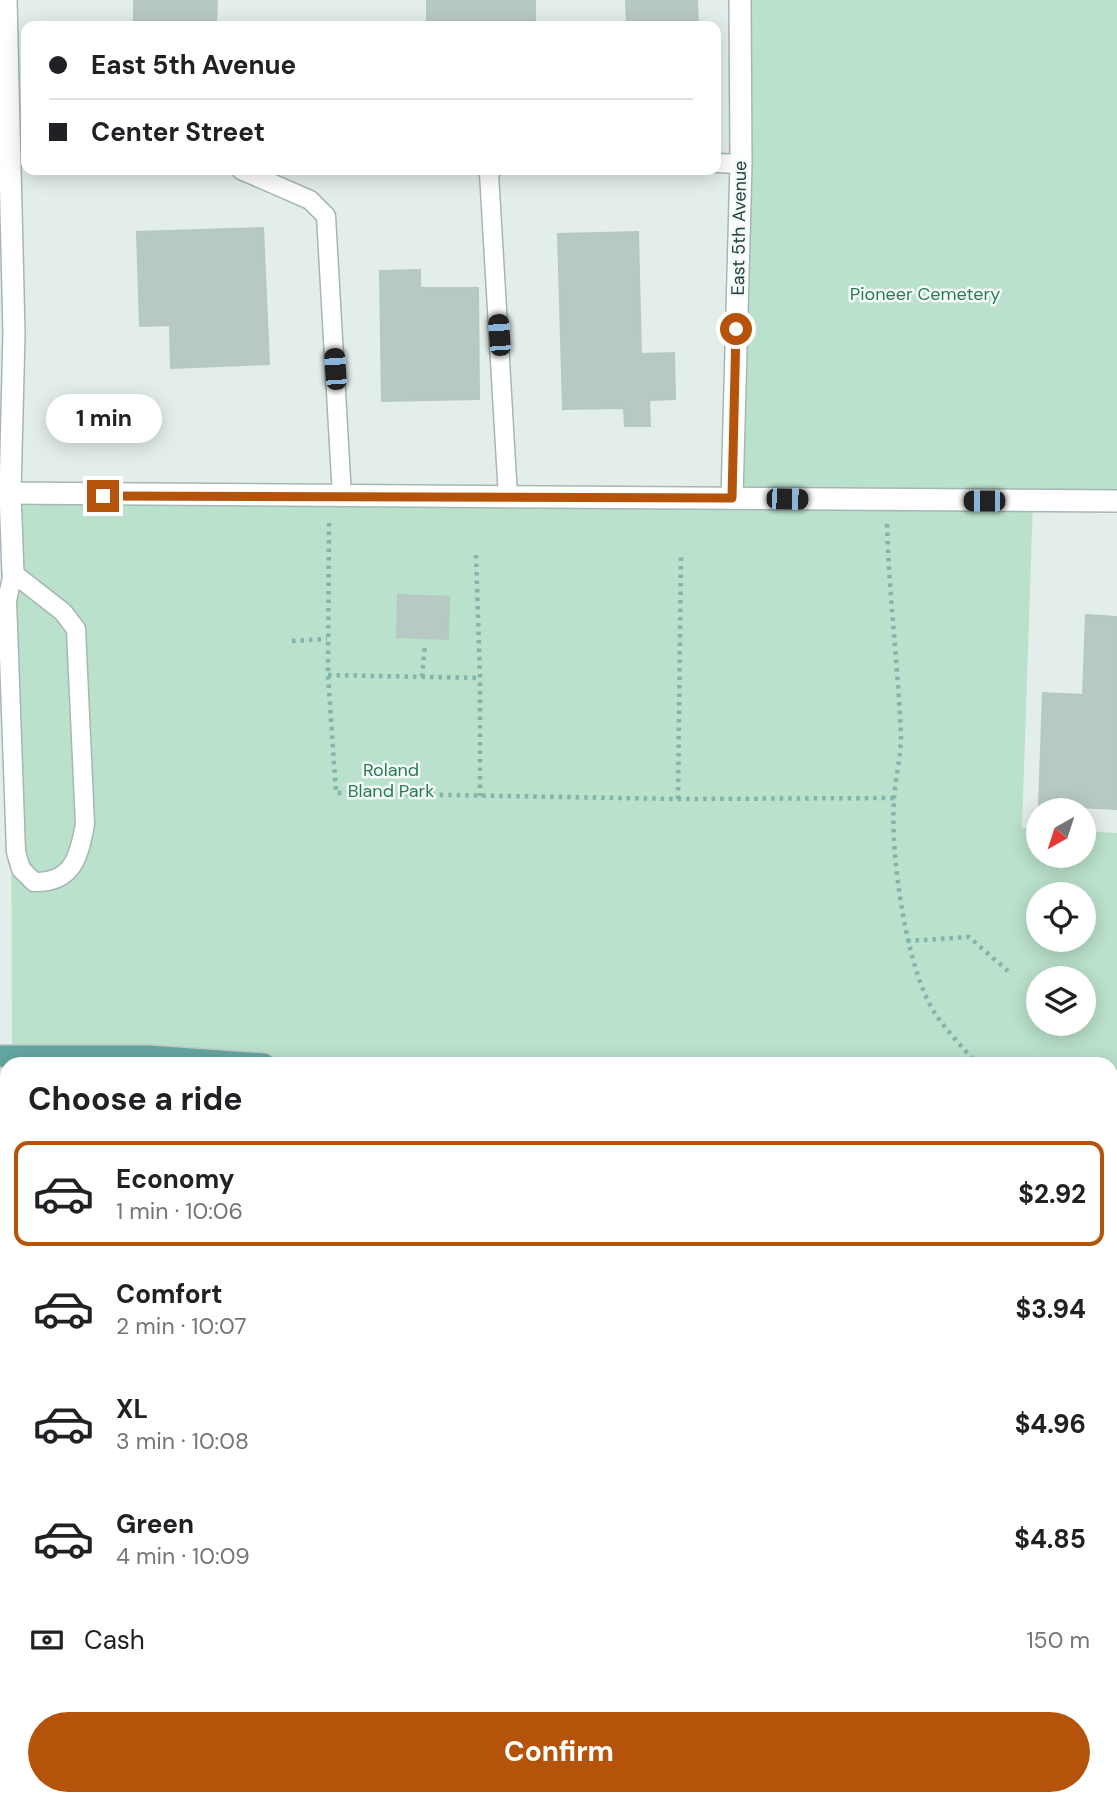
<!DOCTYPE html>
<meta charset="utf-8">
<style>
body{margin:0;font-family:"DM Sans",sans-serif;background:#f6f6f6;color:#202124;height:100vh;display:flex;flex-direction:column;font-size:26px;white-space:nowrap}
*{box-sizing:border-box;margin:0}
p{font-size:23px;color:#757577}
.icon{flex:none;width:38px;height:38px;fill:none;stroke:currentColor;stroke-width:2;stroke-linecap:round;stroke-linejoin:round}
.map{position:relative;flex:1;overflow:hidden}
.drawer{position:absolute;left:0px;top:1057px;width:1118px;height:749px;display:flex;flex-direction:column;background:#fff;border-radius:21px 21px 0 0;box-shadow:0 4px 18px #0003}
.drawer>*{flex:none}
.banner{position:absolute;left:21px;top:21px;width:700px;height:154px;border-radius:14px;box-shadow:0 4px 18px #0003;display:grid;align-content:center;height:154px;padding:0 28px;background:#fff}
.needle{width:46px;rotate:219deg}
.controls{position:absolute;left:1026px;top:798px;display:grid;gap:14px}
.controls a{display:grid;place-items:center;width:70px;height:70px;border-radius:50%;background:#fff;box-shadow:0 4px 18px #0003;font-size:35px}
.end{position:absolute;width:32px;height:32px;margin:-16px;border:9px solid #b45309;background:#fff;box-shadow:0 0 0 4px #fff}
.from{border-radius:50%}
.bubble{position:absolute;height:49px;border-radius:24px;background:#fff;box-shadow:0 4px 18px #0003;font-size:23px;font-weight:700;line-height:49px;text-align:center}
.car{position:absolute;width:21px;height:42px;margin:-21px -10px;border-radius:9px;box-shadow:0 0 5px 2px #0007;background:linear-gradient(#222 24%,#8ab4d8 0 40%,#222 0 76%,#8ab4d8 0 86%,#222 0)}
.banner b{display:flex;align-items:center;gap:24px;height:66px;font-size:26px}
.banner b+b{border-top:2px solid #e0e0e0}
.banner i{width:18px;height:18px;background:#202124}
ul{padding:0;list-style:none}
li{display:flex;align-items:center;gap:21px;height:105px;margin:0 14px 10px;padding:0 14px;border:4px solid transparent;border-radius:14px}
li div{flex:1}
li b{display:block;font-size:26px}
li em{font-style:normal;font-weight:700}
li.current{border-color:#b45309}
li>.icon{width:63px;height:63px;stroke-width:1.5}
h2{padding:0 28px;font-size:32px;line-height:84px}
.pay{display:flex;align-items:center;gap:18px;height:77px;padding:0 28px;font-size:26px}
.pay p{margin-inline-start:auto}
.button{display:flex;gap:14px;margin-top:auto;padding:14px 28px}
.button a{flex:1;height:80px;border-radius:42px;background:#b45309;color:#fff;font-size:28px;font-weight:700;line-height:80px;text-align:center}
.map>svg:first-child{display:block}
.green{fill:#bae1cb;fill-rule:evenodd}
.building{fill:#b8c9c5;stroke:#b5c8c3;stroke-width:2}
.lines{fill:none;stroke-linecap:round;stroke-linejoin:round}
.service-casing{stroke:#a5b7b4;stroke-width:21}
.minor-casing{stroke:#a5b7b4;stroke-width:24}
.primary-casing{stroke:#c1cac9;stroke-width:24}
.path{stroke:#81b4ad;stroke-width:4.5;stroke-dasharray:3.5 5;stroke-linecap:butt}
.service{stroke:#fff;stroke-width:18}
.minor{stroke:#fff;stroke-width:21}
.primary{stroke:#64a7a1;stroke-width:21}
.rail-casing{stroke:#5c7c79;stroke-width:8}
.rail{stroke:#f4faf8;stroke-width:5;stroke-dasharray:16;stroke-linecap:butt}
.route{stroke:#b45309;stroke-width:9}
.labels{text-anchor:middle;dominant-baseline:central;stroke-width:5;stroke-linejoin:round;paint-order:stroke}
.street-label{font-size:18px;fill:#21413e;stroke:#f4faf8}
.park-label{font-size:18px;fill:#287b56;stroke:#f4faf8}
</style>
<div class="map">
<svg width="1117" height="1806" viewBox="0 0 1117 1806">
<rect width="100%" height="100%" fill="#e3eeeb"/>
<!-- green -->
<path class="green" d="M736,0H1117V503L1033,501L1022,828L1038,829V856H1083V831L1117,833V1257H1111V1064H238L12,1056L10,493L732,498ZM1038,894H1083V940H1038ZM1038,978H1083V1024H1038Z"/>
<!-- building -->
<g class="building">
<polygon points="134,0 217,0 216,26 134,26"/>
<rect x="427" y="0" width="108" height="26"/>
<polygon points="626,0 697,0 698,26 627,26"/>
<polygon points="263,228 269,364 171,368 170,325 140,326 137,232"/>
<polygon points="638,232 641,354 674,353 675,399 649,400 650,426 625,426 624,408 563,409 558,234"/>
<polygon points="420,270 420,288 478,288 479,399 382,401 380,271"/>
<polygon points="398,595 449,597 448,639 397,637"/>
<polygon points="1086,615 1117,617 1117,809 1039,805 1043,693 1083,695"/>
<polygon points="0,1597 7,1598 7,1621 0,1620"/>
<polygon points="195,1799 286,1799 324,1806 194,1806"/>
</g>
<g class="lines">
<defs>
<g id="service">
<polyline points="716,163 741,164"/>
<polyline points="241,170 310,200 326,216 342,497"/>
<polyline points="492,170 489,173 508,497"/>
<path d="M13,573L63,612L76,629L85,824C79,858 72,883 34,882L21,869L16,852L7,600Z"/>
</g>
<g id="minor">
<polyline points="6,0 14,333 10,493 13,573"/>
<polyline points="0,493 1117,501"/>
<polyline points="732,498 741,164 740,0"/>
<polyline points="0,1233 7,1233"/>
</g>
<g id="primary">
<polyline points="0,1056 148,1056 264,1064"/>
<polyline points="1111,1259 1117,1259"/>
</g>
</defs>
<!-- service casing -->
<use href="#service" class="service-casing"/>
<!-- minor casing -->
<use href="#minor" class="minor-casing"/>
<!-- primary casing -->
<use href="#primary" class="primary-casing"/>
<!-- path -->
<g class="path">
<polyline points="329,523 328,675 336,793 678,799 894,798"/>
<path d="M887,524C889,595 898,665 901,736C901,757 895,778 894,799C890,853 906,971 936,1015C948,1032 963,1048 977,1064"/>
<polyline points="476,555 480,678 480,796"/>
<polyline points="292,641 327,639"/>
<polyline points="328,675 480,678"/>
<polyline points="422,677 425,645"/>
<polyline points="678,799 681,555"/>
<polyline points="907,941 969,937 1009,972"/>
<polyline points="1111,1338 1117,1338"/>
</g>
<!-- service -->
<use href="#service" class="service"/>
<!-- minor -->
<use href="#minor" class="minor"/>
<!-- primary -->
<use href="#primary" class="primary"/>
<defs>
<g id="rail">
<polyline points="0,1647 7,1648"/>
<polyline points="896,1799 937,1806"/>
</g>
</defs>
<!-- rail casing -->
<use href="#rail" class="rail-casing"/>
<!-- rail -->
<use href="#rail" class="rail"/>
</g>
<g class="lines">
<!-- route -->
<polyline class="route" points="103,496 732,498 736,329"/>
</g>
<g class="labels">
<!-- street labels -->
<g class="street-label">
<text transform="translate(739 228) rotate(-89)">East 5th Avenue</text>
</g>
<!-- park labels -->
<g class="park-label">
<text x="925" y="294">Pioneer Cemetery</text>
<text x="391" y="770">Roland<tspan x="391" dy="21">Bland Park</tspan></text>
</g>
</g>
</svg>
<div class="controls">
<a><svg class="needle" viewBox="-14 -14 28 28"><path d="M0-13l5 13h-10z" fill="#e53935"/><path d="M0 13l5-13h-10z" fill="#757577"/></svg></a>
<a><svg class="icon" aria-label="locate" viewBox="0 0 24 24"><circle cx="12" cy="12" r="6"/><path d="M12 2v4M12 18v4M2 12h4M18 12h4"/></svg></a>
<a><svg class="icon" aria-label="layers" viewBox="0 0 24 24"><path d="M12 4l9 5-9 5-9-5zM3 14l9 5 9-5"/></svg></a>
</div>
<i class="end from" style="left:736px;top:329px"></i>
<i class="end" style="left:103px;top:496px"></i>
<div class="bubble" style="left:46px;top:394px;width:116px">1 min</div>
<i class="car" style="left:499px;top:335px;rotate:356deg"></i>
<i class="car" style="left:335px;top:369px;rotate:356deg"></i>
<i class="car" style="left:787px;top:499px;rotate:91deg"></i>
<i class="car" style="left:984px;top:501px;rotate:270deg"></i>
<div class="banner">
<b><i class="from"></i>East 5th Avenue</b>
<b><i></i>Center Street</b>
</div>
<section class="drawer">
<h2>Choose a ride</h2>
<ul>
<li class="current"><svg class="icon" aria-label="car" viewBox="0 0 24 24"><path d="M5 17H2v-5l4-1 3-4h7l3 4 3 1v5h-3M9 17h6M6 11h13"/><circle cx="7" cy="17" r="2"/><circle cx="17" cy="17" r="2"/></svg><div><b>Economy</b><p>1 min · 10:06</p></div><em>$2.92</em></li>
<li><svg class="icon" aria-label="car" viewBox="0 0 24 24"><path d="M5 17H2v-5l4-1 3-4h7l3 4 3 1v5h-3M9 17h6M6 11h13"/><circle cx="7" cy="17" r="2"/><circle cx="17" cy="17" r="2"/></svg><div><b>Comfort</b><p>2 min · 10:07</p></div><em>$3.94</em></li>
<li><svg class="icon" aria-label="car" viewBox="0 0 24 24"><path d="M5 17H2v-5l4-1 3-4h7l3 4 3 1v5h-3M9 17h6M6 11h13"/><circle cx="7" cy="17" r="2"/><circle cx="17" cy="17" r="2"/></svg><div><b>XL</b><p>3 min · 10:08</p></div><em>$4.96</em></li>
<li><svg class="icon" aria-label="car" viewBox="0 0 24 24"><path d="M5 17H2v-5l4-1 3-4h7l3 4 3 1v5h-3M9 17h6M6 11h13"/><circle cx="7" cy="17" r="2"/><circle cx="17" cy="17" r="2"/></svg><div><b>Green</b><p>4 min · 10:09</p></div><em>$4.85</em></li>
</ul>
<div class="pay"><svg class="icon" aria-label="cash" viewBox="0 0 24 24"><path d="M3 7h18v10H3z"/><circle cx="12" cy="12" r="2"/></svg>Cash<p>150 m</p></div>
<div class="button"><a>Confirm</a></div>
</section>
</div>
